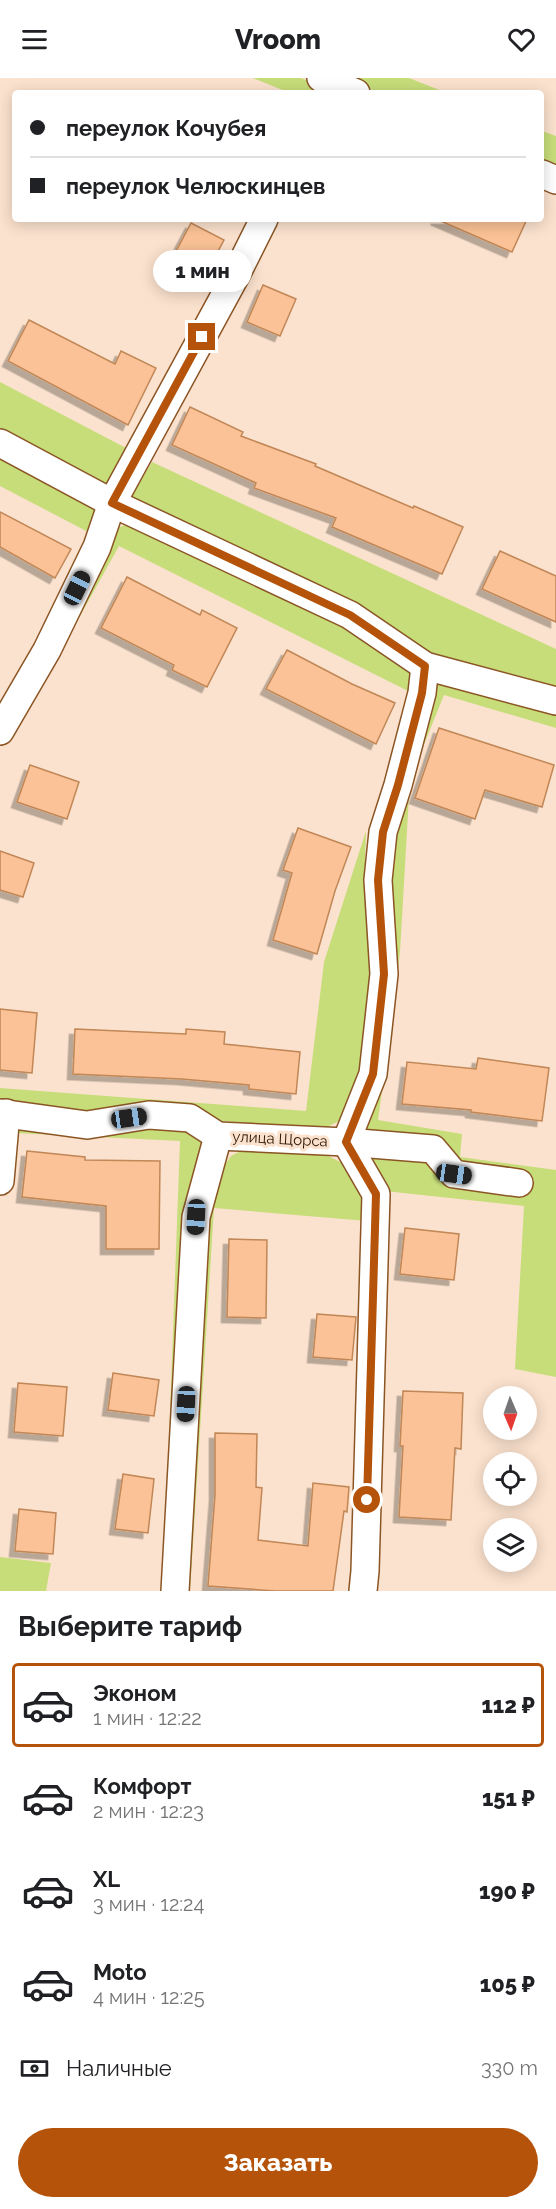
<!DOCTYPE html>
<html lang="ru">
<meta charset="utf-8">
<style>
body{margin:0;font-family:Raleway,sans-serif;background:#f6f6f6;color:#202124;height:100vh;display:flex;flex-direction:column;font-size:22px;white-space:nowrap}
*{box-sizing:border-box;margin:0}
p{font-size:20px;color:#757577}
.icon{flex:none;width:33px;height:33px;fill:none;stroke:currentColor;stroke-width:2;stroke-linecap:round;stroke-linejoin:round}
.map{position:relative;height:1513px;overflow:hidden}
.drawer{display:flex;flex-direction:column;background:#fff;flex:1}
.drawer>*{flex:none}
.banner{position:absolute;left:12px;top:12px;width:532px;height:132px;border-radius:6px;box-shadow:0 3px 15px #0003;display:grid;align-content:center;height:132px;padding:0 18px;background:#fff}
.needle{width:39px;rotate:178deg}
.buttons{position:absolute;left:483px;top:1308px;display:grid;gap:12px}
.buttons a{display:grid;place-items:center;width:54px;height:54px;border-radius:50%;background:#fff;box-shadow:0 3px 15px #0003;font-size:30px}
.end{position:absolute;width:27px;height:27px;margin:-14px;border:8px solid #b45309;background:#fff;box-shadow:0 0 0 3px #fff}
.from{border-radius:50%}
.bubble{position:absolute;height:42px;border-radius:21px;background:#fff;box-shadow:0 3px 15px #0003;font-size:20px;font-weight:800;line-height:42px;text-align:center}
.car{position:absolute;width:18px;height:36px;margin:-18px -9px;border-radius:8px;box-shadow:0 0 4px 2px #0007;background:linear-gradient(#222 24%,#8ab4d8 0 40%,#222 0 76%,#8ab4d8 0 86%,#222 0)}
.banner b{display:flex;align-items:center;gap:21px;height:57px;font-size:22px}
.banner b+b{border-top:2px solid #e0e0e0}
.banner i{width:15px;height:15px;background:#202124}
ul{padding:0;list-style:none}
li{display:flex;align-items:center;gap:18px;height:84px;margin:0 12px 9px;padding:0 6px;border:3px solid transparent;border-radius:6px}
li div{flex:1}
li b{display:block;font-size:22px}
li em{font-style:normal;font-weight:800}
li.current{border-color:#b45309}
li>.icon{width:54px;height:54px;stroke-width:1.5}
h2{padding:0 18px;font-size:27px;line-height:72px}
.pay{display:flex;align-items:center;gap:15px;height:66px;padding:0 18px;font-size:22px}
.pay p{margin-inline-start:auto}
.action{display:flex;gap:12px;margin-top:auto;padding:12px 18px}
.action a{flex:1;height:69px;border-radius:36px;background:#b45309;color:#fff;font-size:24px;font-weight:800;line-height:69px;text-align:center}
header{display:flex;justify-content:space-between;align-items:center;height:78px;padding:0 18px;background:#fff;font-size:27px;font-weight:800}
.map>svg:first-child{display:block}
.green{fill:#c7dd7a}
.building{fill:#fac296;stroke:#c18757;stroke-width:1.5;filter:url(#shadow)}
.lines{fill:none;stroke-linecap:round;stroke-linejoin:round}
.minor-casing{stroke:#8b5524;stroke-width:30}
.minor{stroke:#fff;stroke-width:27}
.route{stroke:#b45309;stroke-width:8}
.labels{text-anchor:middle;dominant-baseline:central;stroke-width:6;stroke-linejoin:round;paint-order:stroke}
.street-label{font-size:15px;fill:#2b1502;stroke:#fbe2ce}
</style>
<header><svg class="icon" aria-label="menu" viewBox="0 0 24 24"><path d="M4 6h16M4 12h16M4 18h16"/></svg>Vroom<svg class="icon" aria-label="heart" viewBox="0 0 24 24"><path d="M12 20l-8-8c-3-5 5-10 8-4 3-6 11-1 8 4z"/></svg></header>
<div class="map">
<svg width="556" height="1513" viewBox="0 0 556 1513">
<defs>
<filter id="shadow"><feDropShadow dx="-5.5" dy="5.5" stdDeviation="0" flood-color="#0004"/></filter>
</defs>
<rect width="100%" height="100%" fill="#fbe2ce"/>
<!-- green -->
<g class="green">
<polygon points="253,0 301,0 322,8 317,15 290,15"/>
<polygon points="348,0 409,0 447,15 378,15"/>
<polygon points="542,53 556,58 556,94 542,87"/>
<polygon points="249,141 254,141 111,411 0,357 0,304 128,371"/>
<polygon points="0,374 95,426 97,438 90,455 0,408"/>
<polygon points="152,384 556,571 556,615 429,575 129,422"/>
<polygon points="131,445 344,544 409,591 410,614 119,468 75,547 117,450"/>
<polygon points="434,603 556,634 556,650 444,617 410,701 400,874 397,899 387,804 393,752"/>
<polygon points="366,753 364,814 371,895 359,993 341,1042 323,1051 222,1043 192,1028 87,1039 0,1024 0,1010 306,1033 324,884"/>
<polygon points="383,1005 378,1042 462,1056 460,1079 556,1092 556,1299 515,1291 524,1128 385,1113 362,1075 458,1087 360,1053"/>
<polygon points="11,1043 188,1047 209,1063 165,1471 180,1063 15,1055 6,1122"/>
<polygon points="250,1068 319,1073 342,1085 362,1114 367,1143 214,1130 190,1513 184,1513 205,1140 222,1091 231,1078"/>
<polygon points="0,1479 51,1485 46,1513 0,1513"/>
</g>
<!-- building -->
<g class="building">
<polygon points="436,141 527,141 512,174"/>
<polygon points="191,145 224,162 207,194 174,177"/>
<polygon points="263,207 296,221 280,258 247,244"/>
<polygon points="29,242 115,286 121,273 156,290 128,347 8,283"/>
<polygon points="190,329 243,354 241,358 316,386 315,388 413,430 414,428 463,449 442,496 332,449 336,440 254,410 256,405 172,367"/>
<polygon points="0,434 71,471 55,500 0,469"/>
<polygon points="500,473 556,498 556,544 482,511"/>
<polygon points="127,499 200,537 202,532 237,550 207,609 172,592 174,587 101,550"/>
<polygon points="287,572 352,606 395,625 376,666 266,611"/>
<polygon points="439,650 554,687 542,729 485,712 475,741 415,720"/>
<polygon points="30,687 79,704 67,741 17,724"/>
<polygon points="298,750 351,769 335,813 317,876 273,862 292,795 283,792"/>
<polygon points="0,773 34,785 23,819 0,812"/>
<polygon points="0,931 37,935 32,995 0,992"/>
<polygon points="75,951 186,956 186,951 225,954 224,966 300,974 296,1016 249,1011 249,1007 182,1001 73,996"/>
<polygon points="478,980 549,990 542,1043 471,1034 471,1032 402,1026 407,984 476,991"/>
<polygon points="27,1073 85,1079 85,1082 160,1083 159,1171 106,1171 106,1128 22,1119"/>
<polygon points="405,1150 459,1156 454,1202 400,1196"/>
<polygon points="229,1161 267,1162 266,1240 227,1239"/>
<polygon points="317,1236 356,1239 352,1282 313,1279"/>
<polygon points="113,1295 159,1302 154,1338 108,1332"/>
<polygon points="18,1305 67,1309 63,1358 14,1354"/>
<polygon points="403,1313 463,1315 461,1371 455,1370 451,1442 399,1439 403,1368 400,1368"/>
<polygon points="215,1355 257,1356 256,1409 262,1410 258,1462 308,1468 313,1405 349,1409 347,1434 344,1433 333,1513 275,1513 208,1508 215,1417"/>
<polygon points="123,1396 154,1401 148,1455 115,1451"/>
<polygon points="19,1431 56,1435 53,1476 15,1473"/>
</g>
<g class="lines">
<defs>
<g id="minor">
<polyline points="321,0 356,15"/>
<polyline points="542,96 556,102"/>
<polyline points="0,365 112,425 350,537 425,588 556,623"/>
<polyline points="0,653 47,572 97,469 112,425 236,197 264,141"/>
<polyline points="0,1035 87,1047 149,1037 190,1040 218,1058 346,1064 433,1071 454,1096 519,1105"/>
<polyline points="0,1103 6,1035"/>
<polyline points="175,1513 196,1139 218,1058"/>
<polyline points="363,1513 365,1493 376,1116 346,1064 373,996 384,896 378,802 383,754 398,707 422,615 425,588"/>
</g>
</defs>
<!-- minor casing -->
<use href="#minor" class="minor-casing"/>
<!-- minor -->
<use href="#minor" class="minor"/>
</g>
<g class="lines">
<!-- route -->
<polyline class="route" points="202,259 112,425 350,537 425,588 422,615 398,707 383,754 378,802 384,896 373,996 346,1064 376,1116 367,1422"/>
</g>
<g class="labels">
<!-- street labels -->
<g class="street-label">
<text transform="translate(280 1061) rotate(3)">улица Щорса</text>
</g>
</g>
</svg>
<div class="buttons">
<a><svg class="needle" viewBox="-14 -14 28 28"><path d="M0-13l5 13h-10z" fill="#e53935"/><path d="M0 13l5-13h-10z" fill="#757577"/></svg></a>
<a><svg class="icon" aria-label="locate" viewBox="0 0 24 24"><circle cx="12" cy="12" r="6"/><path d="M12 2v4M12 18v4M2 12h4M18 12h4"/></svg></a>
<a><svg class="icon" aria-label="layers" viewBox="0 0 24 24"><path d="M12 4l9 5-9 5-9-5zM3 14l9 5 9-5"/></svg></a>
</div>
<i class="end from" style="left:367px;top:1422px"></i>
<i class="end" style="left:202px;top:259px"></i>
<div class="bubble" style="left:153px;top:172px;width:99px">1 мин</div>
<i class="car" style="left:77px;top:510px;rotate:26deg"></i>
<i class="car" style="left:129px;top:1040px;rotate:82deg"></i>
<i class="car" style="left:454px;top:1096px;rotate:98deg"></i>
<i class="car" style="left:196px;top:1139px;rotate:183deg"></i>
<i class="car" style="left:186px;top:1326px;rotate:183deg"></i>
<div class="banner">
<b><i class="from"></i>переулок Кочубея</b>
<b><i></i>переулок Челюскинцев</b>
</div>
</div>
<section class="drawer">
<h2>Выберите тариф</h2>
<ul>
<li class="current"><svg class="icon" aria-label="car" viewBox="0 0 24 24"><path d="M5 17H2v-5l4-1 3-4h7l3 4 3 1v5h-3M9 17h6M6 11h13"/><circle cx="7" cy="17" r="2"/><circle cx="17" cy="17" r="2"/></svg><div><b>Эконом</b><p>1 мин · 12:22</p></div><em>112 ₽</em></li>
<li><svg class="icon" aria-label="car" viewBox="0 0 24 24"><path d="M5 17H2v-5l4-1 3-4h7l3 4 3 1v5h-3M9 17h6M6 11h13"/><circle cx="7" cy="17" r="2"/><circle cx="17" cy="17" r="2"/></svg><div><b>Комфорт</b><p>2 мин · 12:23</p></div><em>151 ₽</em></li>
<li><svg class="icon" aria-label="car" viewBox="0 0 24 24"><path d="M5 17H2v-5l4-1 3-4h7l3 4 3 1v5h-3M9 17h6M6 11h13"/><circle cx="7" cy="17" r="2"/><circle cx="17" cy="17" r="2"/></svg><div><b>XL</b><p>3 мин · 12:24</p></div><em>190 ₽</em></li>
<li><svg class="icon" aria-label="car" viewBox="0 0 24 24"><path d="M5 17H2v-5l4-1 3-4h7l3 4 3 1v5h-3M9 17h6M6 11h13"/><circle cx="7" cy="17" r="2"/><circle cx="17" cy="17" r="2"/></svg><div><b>Moto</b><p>4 мин · 12:25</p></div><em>105 ₽</em></li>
</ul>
<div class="pay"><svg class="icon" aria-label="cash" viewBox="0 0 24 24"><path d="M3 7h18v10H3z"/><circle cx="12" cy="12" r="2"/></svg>Наличные<p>330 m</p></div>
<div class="action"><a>Заказать</a></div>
</section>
